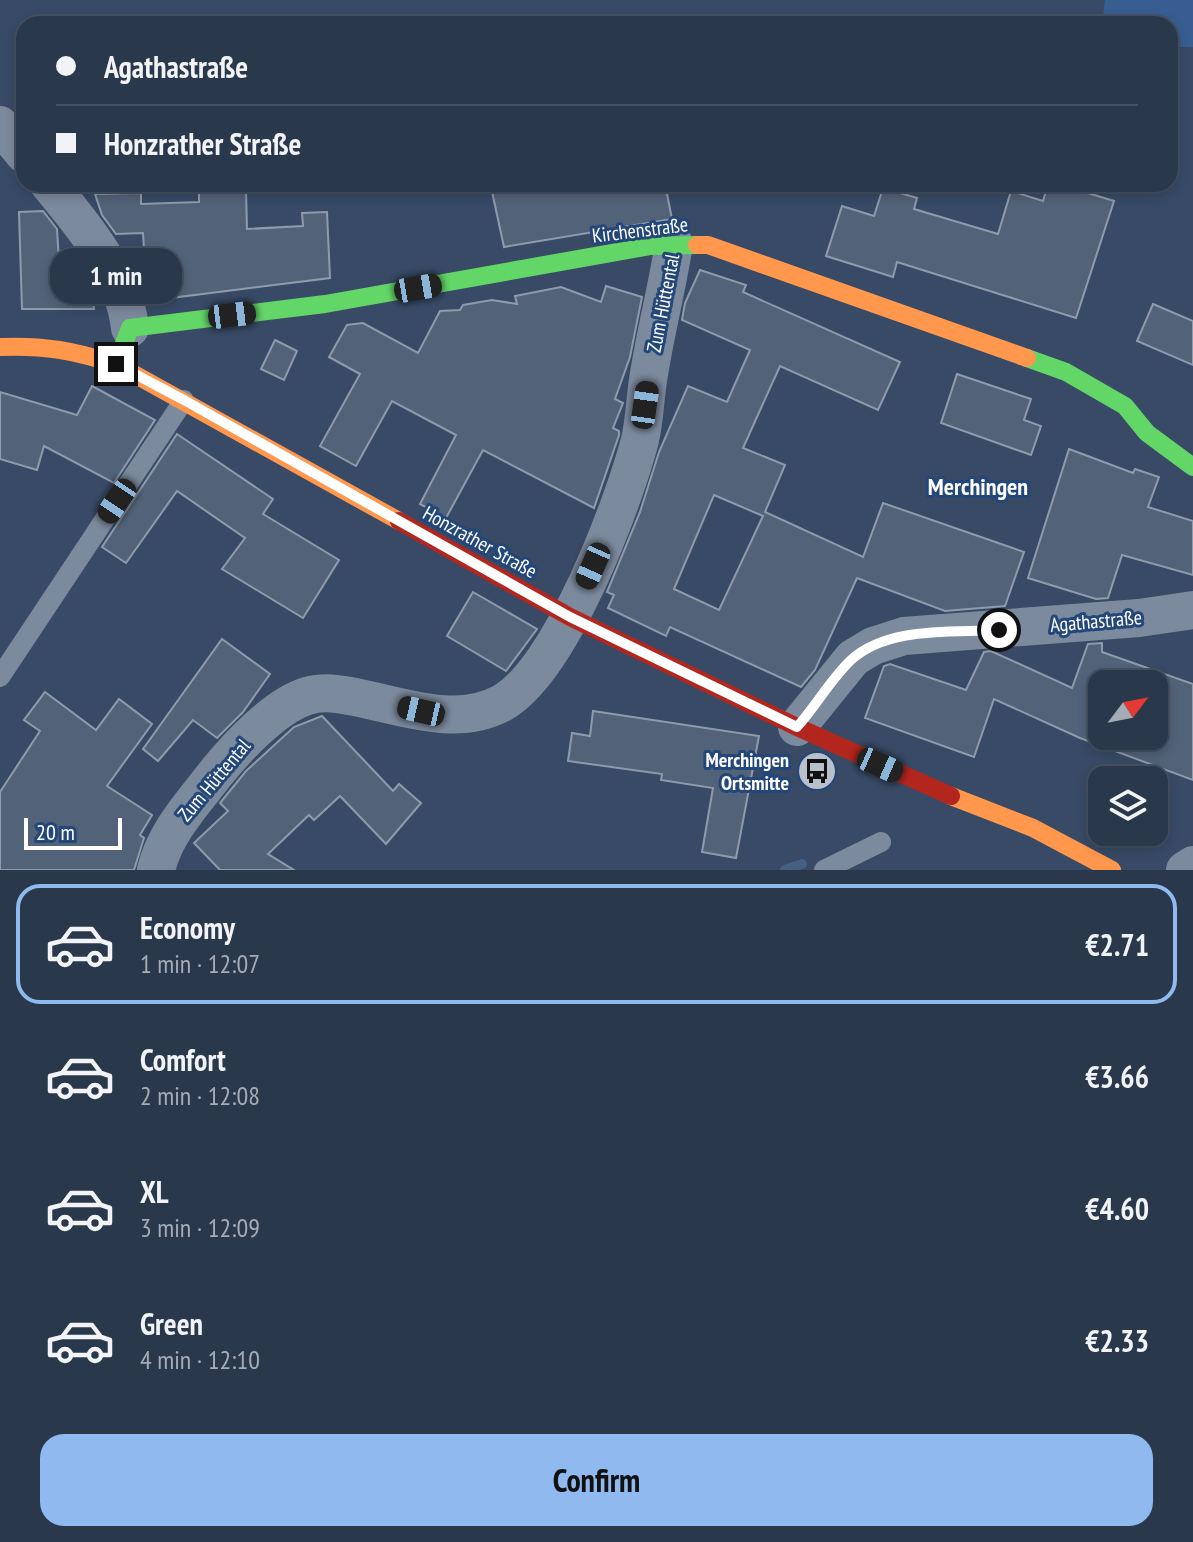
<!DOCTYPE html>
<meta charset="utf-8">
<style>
body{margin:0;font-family:"PT Sans Narrow",sans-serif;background:#323f53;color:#f1f3f6;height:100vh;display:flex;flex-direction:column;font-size:30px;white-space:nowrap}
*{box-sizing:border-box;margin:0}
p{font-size:26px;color:#a5acb5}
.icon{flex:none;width:44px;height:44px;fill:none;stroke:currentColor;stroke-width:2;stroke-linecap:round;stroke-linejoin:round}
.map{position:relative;height:870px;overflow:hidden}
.details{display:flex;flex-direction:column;background:#2a384c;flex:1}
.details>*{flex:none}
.top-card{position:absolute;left:16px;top:16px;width:1162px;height:176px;border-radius:24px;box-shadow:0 4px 12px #0003,0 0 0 2px #465264;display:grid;align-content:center;height:176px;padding:0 40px;background:#2a384c}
.needle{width:52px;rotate:58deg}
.buttons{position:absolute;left:1088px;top:670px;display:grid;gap:16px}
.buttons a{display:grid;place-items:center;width:80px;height:80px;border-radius:16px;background:#2a384c;box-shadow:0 4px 12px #0003,0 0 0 2px #465264;font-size:40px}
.scale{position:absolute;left:24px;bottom:20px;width:98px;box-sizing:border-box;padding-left:8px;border:4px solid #fff;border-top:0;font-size:22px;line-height:28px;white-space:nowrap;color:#fff;-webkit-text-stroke:6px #24477a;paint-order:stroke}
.end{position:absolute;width:36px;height:36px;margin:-18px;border:10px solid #fff;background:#111;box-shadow:0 0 0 4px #111}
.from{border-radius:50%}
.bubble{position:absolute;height:56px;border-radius:24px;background:#2a384c;box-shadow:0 4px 12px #0003,0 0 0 2px #465264;font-size:26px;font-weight:700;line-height:56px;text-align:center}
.car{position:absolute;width:24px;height:48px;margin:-24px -12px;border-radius:10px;box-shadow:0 0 6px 2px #0007;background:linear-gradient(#222 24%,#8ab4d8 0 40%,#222 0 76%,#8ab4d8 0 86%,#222 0)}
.top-card b{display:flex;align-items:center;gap:28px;height:76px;font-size:30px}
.top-card b+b{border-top:2px solid #465264}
.top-card i{width:20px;height:20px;background:#f1f3f6}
ul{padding:14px 0 0;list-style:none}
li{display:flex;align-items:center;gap:24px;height:120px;margin:0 16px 12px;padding:0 24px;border:4px solid transparent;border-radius:24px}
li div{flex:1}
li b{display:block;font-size:30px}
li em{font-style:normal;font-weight:700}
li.active{border-color:#90b9f0}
li>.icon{width:72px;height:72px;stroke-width:1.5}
.cta{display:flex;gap:16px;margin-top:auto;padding:16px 40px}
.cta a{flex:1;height:92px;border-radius:24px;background:#90b9f0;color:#111;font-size:32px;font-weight:700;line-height:92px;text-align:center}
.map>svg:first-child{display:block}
.green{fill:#375d91}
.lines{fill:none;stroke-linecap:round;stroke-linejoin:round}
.stream{stroke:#455f83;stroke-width:10}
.building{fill:#526278;stroke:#8f9bac;stroke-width:2;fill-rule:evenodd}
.lane{stroke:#7c8a9d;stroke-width:20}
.street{stroke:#7c8a9d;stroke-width:38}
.fast{stroke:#63d668;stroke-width:18}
.slow{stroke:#ff974d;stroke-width:18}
.jam{stroke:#b3261e;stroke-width:18}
.route{stroke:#fff;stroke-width:10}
.labels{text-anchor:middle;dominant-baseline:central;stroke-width:6;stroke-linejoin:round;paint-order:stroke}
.street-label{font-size:20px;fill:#fff;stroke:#24477a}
.poi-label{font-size:20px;font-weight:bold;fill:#fff;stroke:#24477a;text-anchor:end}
.quarter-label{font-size:24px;font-weight:bold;fill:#fff;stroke:#24477a}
</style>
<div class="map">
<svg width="1193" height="870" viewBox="0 0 1193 870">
<rect width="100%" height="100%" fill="#384a66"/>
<!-- green -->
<polygon class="green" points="1105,0 1193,0 1193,47 1170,47 1170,24 1102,24"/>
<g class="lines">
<!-- stream -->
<polyline class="stream" points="785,870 802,864"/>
</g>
<!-- building -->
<g class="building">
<polygon points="506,184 665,184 672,219 504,247 491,187"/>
<polygon points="1048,184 1058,184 1114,201 1076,318 897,262 893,277 826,256 842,206 874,216 883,188 917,198 914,209 998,234 1011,191 1043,201"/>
<polygon points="246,190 247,229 303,226 302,213 327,212 330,278 147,301 143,233 116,234 102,215 95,194 141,193 141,204 199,202 199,191"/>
<polygon points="43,211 57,229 59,261 80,261 91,279 94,309 22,309 19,212"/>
<path d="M700,270L746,285L743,292L900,362L878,410L780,366L743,448L785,465L765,512L863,557L883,503L1024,552L1005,606L945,611L857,578L815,670L801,687L670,627L666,636L608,608L614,595L607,592L640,512L659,452L688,386L727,402L750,350L682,320L685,303ZM714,495L763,516L719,610L674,589Z"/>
<polygon points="606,286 642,297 630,357 615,399 623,403 613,428 619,431 619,435 594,508 483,450 446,518 420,504 456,435 392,401 356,466 320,446 360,374 329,357 347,325 363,323 418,353 440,311 460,310 463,305 492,300 517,304 515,296 561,287 601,302"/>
<polygon points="1153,304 1193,321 1193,365 1137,341"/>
<polygon points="275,340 297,351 284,380 261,369"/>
<polygon points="957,374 1031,399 1024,420 1041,426 1031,455 941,423"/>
<polygon points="92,386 155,420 114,483 44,446 37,470 0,459 0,392 77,415"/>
<polygon points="177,434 273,499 263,514 339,560 303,618 222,569 245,538 177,491 126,563 102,547"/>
<polygon points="1069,449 1133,473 1135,469 1159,477 1148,507 1193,521 1193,575 1122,555 1108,598 1096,599 1028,578"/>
<polygon points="473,592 537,629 506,671 447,636"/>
<polygon points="222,639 270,674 243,712 217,738 193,720 158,761 143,749"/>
<path d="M1102,643V652L1193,684V780L1080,738L994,699L974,757L865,718L884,666L890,664L966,690L984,652L991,651L1072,688L1088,644ZM1102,684H1154V736H1102Z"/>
<polygon points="45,692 96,730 119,699 152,724 107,786 152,815 140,835 144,838 134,870 0,870 0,792 40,731 24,720"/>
<polygon points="593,711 759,736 736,858 702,852 713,788 661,780 662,774 568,761 572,733 590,736"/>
<polygon points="322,716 393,791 399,784 421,803 386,844 340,796 314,820 309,815 268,854 294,870 220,870 194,843 228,811 220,803 246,771 294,727"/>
</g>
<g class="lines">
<!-- lane -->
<g class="lane">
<polyline points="0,677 184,400"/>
<polyline points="824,870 881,842"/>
</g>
<!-- street -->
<g class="street">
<polyline points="0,125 24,154"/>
<path d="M49,184C83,225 124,273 130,328"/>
<polyline points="797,727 853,658 873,646 904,636 1139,618 1193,610"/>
<path d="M156,870C165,832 193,803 216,773C237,747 275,706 307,696C323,691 339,694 355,697C402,706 456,728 502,703C561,670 623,505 640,440C645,419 645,396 649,374C656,330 667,288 674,244"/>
<polyline points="1185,870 1193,865"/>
</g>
<!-- fast -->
<g class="fast">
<polyline points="1027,358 1066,372 1125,406 1147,433 1193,467"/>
<polyline points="116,364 130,328 325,304 651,246 697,245"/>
</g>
<!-- slow -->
<g class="slow">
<polyline points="697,245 708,245 1027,358"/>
<path d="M0,347C45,345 74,351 116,364L399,521"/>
<polyline points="951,796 1033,828 1112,870"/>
</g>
<!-- jam -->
<polyline class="jam" points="399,521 570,617 797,727 951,796"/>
</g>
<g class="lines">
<!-- route -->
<path class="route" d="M116,364L184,400L570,617L797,727C816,706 830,680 851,660C888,626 952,633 999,630"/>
</g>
<!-- icons -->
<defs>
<symbol id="bus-disc" viewBox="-11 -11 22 22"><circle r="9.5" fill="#b9c0c9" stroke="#24477a"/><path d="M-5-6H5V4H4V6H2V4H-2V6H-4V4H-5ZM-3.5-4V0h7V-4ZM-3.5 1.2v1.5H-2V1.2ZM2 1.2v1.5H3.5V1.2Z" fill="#111"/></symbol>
</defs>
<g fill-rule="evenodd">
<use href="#bus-disc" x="795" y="749" width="44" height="44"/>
</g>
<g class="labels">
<!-- street labels -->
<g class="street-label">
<text transform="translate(640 230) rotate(-7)">Kirchenstraße</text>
<text transform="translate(663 303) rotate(-79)">Zum Hüttental</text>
<text transform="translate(480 542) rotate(29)">Honzrather Straße</text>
<text transform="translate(1096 621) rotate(-5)">Agathastraße</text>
<text transform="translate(214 780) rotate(-50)">Zum Hüttental</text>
</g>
<!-- poi labels -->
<g class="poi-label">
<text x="789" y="760">Merchingen<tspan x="789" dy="23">Ortsmitte</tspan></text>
</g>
<!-- quarter labels -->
<g class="quarter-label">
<text x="978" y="486">Merchingen</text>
</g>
</g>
</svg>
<div class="buttons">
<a><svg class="needle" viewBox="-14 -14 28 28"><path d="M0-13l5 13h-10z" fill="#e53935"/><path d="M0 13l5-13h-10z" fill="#a5acb5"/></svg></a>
<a><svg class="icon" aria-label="layers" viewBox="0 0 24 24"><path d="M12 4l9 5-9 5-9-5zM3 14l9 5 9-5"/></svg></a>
</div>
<div class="scale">20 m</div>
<i class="end from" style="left:999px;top:630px"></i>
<i class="end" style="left:116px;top:364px"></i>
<div class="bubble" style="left:50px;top:248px;width:132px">1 min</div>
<i class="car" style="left:418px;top:288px;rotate:80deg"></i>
<i class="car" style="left:232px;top:315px;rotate:83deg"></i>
<i class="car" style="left:645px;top:405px;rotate:8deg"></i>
<i class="car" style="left:117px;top:501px;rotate:214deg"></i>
<i class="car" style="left:593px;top:566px;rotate:204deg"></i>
<i class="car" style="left:421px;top:711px;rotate:283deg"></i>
<i class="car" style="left:880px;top:765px;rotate:114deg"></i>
<div class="top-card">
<b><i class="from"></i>Agathastraße</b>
<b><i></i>Honzrather Straße</b>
</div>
</div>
<section class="details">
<ul>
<li class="active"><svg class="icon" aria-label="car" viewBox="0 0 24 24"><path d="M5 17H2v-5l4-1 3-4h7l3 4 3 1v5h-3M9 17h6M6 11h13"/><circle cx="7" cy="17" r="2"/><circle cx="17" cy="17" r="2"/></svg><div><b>Economy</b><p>1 min · 12:07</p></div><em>€2.71</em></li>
<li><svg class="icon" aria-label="car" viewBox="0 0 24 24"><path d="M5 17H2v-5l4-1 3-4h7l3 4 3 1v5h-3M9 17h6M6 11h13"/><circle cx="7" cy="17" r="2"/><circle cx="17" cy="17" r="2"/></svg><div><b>Comfort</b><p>2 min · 12:08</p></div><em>€3.66</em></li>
<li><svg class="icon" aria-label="car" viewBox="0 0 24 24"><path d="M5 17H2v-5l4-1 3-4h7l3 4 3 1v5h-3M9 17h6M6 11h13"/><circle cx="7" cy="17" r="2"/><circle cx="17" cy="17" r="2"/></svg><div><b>XL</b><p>3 min · 12:09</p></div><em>€4.60</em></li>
<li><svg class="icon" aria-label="car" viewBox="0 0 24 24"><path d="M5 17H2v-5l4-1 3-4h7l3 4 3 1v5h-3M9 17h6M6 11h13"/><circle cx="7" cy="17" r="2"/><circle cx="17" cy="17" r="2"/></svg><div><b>Green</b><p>4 min · 12:10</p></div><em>€2.33</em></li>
</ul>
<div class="cta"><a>Confirm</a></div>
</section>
